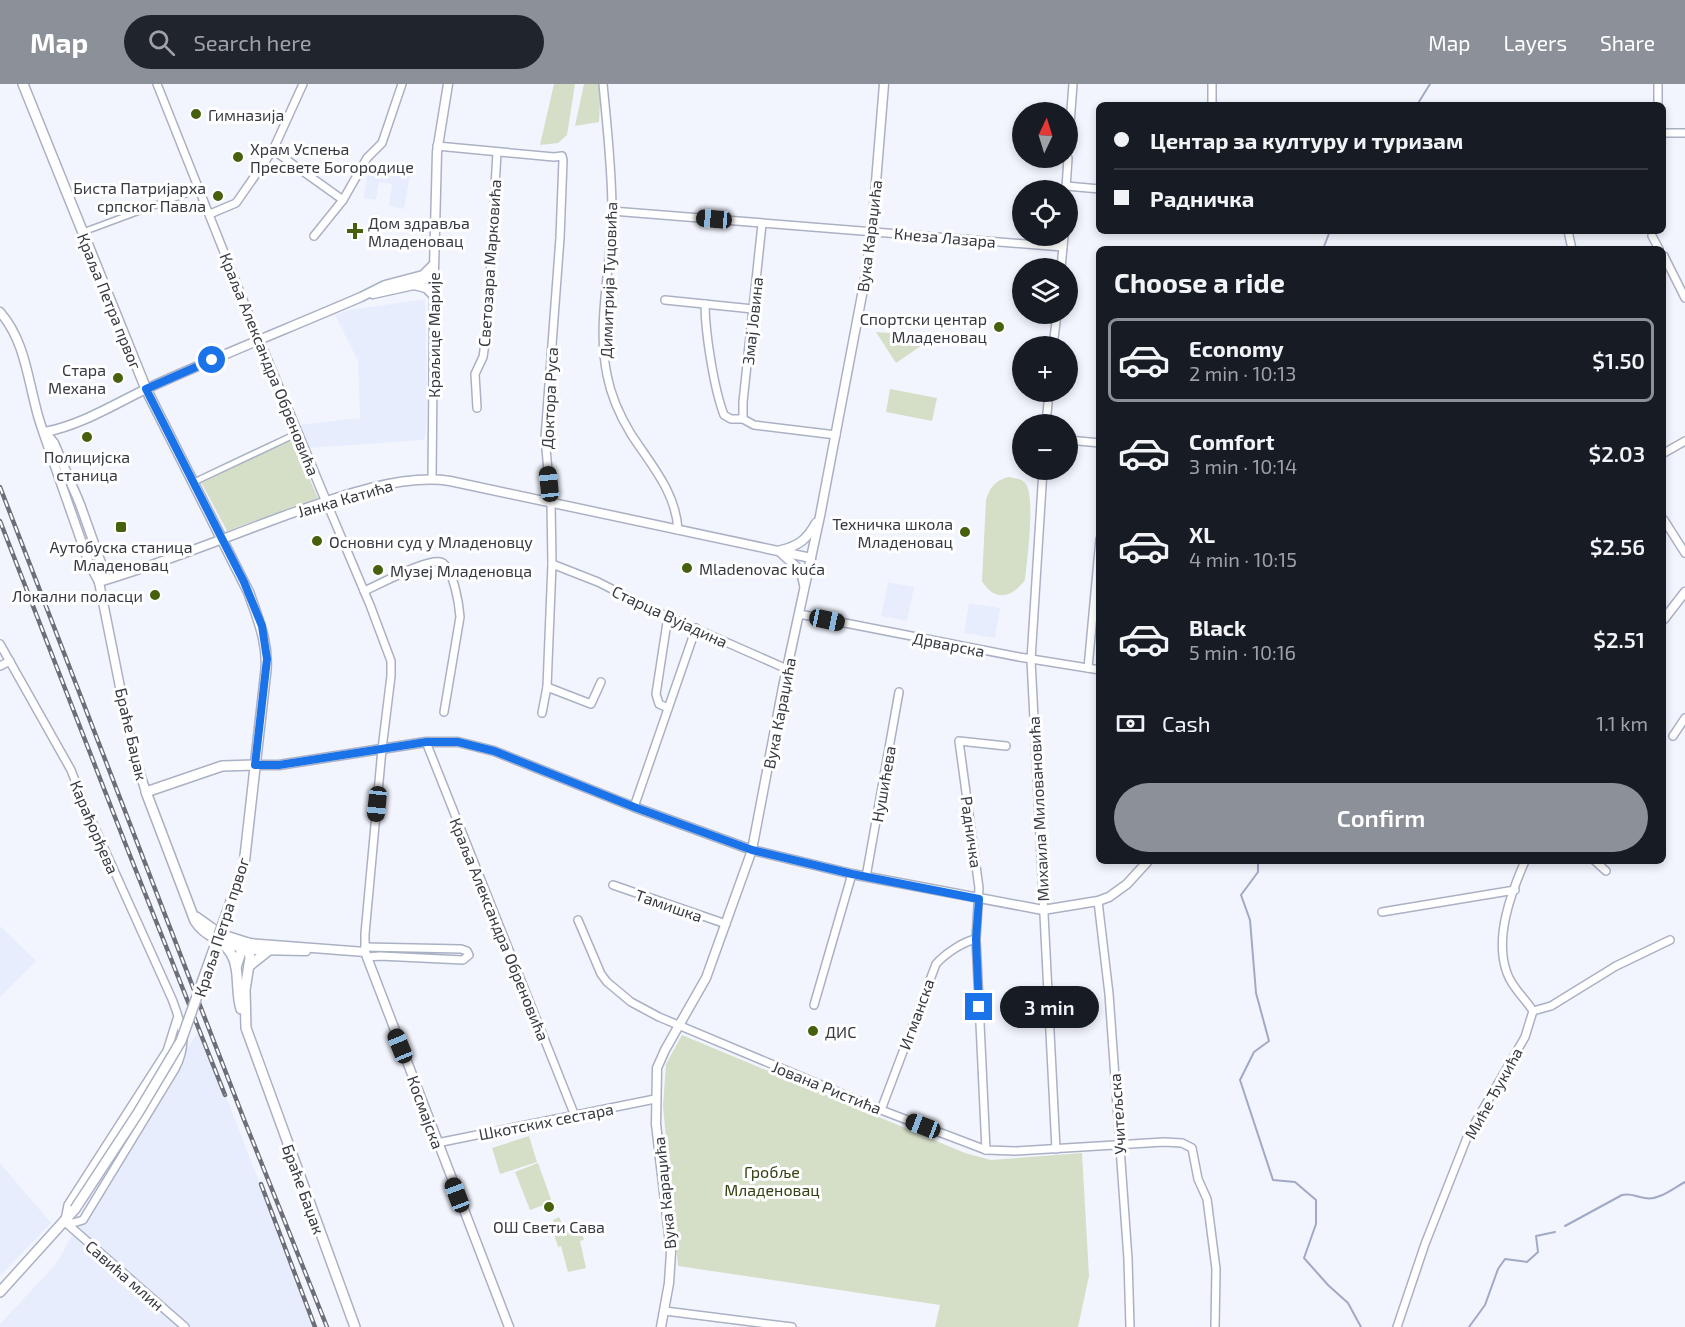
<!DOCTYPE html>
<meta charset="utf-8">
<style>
body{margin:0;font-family:"Exo 2",sans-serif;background:#20242c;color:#f1f3f6;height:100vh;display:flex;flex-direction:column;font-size:22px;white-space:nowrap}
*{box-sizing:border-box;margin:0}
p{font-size:20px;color:#9ea1a6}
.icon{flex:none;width:33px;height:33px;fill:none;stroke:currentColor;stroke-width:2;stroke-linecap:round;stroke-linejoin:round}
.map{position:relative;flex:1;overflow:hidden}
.details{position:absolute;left:1096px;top:162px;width:570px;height:618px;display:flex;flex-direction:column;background:#171b24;border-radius:9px;box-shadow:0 3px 9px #0003}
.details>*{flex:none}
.guide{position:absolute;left:1096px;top:18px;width:570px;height:132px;border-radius:9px;box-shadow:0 3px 9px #0003;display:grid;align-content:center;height:132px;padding:0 18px;background:#171b24}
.needle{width:39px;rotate:4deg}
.buttons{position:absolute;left:1012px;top:18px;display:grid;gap:12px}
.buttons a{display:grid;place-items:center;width:66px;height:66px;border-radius:50%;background:#171b24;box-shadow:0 3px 9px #0003;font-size:30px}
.end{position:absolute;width:27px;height:27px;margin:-14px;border:8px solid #1a73e8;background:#fff;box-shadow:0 0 0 3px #fff}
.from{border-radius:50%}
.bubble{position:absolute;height:42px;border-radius:21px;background:#171b24;box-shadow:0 3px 9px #0003;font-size:20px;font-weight:600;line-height:42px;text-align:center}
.car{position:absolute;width:18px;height:36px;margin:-18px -9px;border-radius:8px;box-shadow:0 0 4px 2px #0007;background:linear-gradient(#222 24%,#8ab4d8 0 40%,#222 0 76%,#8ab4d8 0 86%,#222 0)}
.guide b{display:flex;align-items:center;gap:21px;height:57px;font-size:22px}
.guide b+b{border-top:2px solid #363941}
.guide i{width:15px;height:15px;background:#f1f3f6}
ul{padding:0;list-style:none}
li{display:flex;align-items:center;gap:18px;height:84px;margin:0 12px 9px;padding:0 6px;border:3px solid transparent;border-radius:9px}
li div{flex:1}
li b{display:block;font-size:22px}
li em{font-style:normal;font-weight:600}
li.selected{border-color:#8c9099}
li>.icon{width:54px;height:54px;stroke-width:1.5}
h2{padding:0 18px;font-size:27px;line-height:72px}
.pay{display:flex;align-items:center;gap:15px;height:66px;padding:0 18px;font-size:22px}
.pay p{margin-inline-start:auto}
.action{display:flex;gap:12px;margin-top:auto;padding:12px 18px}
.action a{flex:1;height:69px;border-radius:36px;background:#8c9099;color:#fff;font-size:24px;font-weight:600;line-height:69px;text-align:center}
header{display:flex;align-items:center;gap:36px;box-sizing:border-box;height:84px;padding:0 30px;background:#8c9099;color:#fff}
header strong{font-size:28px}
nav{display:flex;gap:33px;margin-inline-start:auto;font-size:21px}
.search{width:420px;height:54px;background:#20242c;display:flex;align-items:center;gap:15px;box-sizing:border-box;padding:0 21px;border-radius:33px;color:#9ea1a6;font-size:22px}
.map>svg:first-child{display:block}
.built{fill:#e8edfe}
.green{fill:#d5dfc7}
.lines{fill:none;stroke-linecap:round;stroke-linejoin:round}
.stream{stroke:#a1a9c6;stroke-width:2}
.pedestrian-casing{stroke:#abb1c5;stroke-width:8}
.minor-casing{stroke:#abb1c5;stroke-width:10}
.tertiary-casing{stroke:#abb1c5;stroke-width:11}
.secondary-casing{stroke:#abb1c5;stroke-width:12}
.pedestrian{stroke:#fff;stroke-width:5}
.minor{stroke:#fff;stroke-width:7}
.tertiary{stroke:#fff;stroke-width:8}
.secondary{stroke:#fff;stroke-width:9}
.rail-casing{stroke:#6d6f78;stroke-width:4.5}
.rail{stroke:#fff;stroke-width:2;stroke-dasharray:7;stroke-linecap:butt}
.secondary-bridge-casing{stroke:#abb1c5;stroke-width:12;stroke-linecap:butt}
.secondary-bridge{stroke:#fff;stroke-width:9}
.route{stroke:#1a73e8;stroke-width:8}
.poi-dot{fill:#47600c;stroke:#fff;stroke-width:2}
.labels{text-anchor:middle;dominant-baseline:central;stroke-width:6;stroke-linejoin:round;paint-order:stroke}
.poi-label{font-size:16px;fill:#383a43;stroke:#fff;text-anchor:start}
.street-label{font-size:16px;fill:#383a43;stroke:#fff}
.park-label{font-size:16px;fill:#314111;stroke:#fff}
</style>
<header>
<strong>Map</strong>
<div class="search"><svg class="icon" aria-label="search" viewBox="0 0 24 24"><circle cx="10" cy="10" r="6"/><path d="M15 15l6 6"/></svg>Search here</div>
<nav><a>Map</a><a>Layers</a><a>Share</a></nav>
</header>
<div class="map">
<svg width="1685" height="1243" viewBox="0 0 1685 1243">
<rect width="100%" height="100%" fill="#f3f5fe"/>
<!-- built -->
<g class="built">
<polygon points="370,78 395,82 396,78 405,79 404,90 410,91 404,125 389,122 392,100 379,98 376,116 363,114"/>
<polygon points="425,215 427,306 426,349 424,356 309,364 298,341 360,334 358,277 335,231 349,226"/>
<polygon points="888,498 914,503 907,537 881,532"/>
<polygon points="969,519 1000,524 995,554 964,549"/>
<polygon points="0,842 36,877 0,913"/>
<polygon points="200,945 289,1175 313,1243 0,1243 0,1240 55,1181 131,1052"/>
<polygon points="0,1079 51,1139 0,1192"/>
</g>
<!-- green -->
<g class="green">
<polygon points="554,0 575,0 567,51 558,59 540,61"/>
<polygon points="584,0 601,0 599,38 575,42"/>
<polygon points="876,248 934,253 896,279"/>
<polygon points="890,305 937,314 932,337 886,328"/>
<polygon points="292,355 318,414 227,447 200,396"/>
<path d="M1008,393C1014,394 1021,394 1025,399C1036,410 1027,478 1025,496C1012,514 994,518 982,497L986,416C990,403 995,397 1008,393Z"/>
<polygon points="682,951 965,1069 991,1076 1082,1069 1089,1192 1078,1243 935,1243 940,1221 678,1182 663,1022 666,980"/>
<polygon points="529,1052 537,1078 500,1090 492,1064"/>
<polygon points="538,1079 552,1118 530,1126 515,1088"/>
<polygon points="559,1133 565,1147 580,1143 584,1156 580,1157 586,1184 568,1188 561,1162 558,1163 554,1150 558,1148 553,1136"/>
</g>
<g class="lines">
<!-- stream -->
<g class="stream">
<polyline points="1417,21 1430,0"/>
<polyline points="1323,165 1330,147"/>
<polyline points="1258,777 1258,788 1241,811 1250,836 1256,909 1269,957 1254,968 1240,996 1273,1096 1295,1098 1316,1116 1316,1140 1304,1174 1328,1201 1348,1219 1361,1243"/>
<path d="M1565,1142L1622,1111C1633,1109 1635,1113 1645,1114C1658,1117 1674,1104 1685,1098"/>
<polyline points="1469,1243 1485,1221 1498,1185 1505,1175 1527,1178 1538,1168 1536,1152 1555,1148"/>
</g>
<defs>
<g id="pedestrian">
<polyline points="83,148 199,105"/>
<polyline points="194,398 298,349"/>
</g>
<g id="minor">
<polyline points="157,0 259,256"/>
<path d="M603,0C607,42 612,85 612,127C612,181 596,237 607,291C611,312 620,332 631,350C651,381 676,408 678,446"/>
<polyline points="1658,0 1658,21"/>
<polyline points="1212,21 1212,0"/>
<polyline points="1664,49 1685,49"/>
<polyline points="437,62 554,73 562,72 563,76 560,154 545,354 551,419 552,480 547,603 542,629"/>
<polyline points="273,66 343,116"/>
<polyline points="1068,66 1073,0"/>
<polyline points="1066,102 1100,105"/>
<polyline points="1066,104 1068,74"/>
<polyline points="612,127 1063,163"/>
<polyline points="210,130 236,119 273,66 303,0"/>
<polyline points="1568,147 1572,165"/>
<polyline points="314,152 343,116 367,74 382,59 402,0"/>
<polyline points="1652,152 1659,165"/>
<polyline points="1664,172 1685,214"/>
<polyline points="1061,184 1064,152"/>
<polyline points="665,216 753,225"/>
<path d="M705,220C705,248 714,305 724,331L731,335H743L754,341L836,351"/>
<polyline points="1053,262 1057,230"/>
<polyline points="477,324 475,290 483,273 487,246 497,68"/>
<polyline points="743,335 743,318 762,140"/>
<polyline points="1046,340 1049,308"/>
<polyline points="1068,356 1100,359"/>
<polyline points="1664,369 1685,357"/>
<polyline points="1043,386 1031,576 1056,1065"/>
<polyline points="432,395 434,188"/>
<polyline points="326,417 370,521 391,577 391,592 382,665 365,850 365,868"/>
<polyline points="1664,436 1685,469"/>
<polyline points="552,480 598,498 653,526 787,585"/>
<path d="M364,507C377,502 432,471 443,479C454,488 459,520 460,533L444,628"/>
<polyline points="799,530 1019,573 1100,586"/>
<polyline points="668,532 656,610 659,620 668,624"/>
<path d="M0,560L71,686L85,722L172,915C182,942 189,958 175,985L83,1136L73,1139L65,1138"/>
<polyline points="0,582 10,577"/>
<polyline points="1088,584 1100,455"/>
<polyline points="547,603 591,620 601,598"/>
<polyline points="1673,652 1685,634"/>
<polyline points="426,658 575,1032"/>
<polyline points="634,723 696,544"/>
<polyline points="1595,777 1606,787"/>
<polyline points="866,793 899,608"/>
<polyline points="613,801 726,840"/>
<polyline points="1098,817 1109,910 1128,1175 1130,1243"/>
<polyline points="1382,828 1515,806"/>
<polyline points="578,836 601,890 607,898 631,918 659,933 881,1026 986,1066 1015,1067 1164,1058 1182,1059 1192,1064 1198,1095 1207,1115 1216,1185 1215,1243"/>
<polyline points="365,863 461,865 467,867 469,871 463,876 380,872 367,873"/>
<polyline points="814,921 852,790"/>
<polyline points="1533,927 1551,922 1616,882 1670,856"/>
<path d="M881,1026L936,880C945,870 962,858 976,855"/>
<polyline points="437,1059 655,1015"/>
<polyline points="986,1066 976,855 979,804 959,657 1006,662"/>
<polyline points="65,1136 68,1121 167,967 177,935"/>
<polyline points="65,1138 185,1243"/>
<polyline points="665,1227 792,1243"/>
<path d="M1397,1243L1425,1160L1468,1051L1525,953L1533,927C1525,914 1512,904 1507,889C1494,854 1511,809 1525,777"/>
</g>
<g id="tertiary">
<polyline points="434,185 437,68 448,0"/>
<polyline points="414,201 426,204 434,212"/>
<polyline points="373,210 414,201 427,194"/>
<path d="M0,228C24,256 27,290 36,324C39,338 45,352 49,365L89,479L99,498L133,668L146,708"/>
<polyline points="259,256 326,417"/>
<path d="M45,348C81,341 113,321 146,305C216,273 289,244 361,213L385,201L423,191L433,181"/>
<polyline points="45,348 54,359 80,420 101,479 102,487 99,498"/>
<path d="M781,466C799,462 807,455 816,439"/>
<polyline points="781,469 801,487 804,501"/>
<path d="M99,498C161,480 221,455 281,433C329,416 398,389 450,397L811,474"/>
<polyline points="1664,535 1685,508"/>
<polyline points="255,681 279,681 426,658 458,658 494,667 634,723 752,766 852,790 1043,826 1098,817 1109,813 1127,800 1148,777"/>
<polyline points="222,859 251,866 306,867"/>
<polyline points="248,859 365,868 509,1243"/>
<polyline points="661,1243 669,1199 671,1168 656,1040 657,984 665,966 706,894 752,766 783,603 820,432 865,195 872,147 884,0"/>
</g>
<g id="secondary">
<path d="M23,0L146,305L249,509C258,536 268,557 266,586L244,781"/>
<polyline points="196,833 220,850 248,859"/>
<polyline points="248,859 250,874 245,906 246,944 355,1243"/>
<polyline points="249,882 268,867"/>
<polyline points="236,883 242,865 248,859"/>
<path d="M241,925C235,907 241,884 230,868C221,854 204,852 195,837L146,708L222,682L255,681"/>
<polyline points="0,1208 75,1125"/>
</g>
</defs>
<!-- pedestrian casing -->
<use href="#pedestrian" class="pedestrian-casing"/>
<!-- minor casing -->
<use href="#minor" class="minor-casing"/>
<!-- tertiary casing -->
<use href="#tertiary" class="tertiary-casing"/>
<!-- secondary casing -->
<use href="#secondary" class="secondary-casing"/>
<!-- pedestrian -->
<use href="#pedestrian" class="pedestrian"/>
<!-- minor -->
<use href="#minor" class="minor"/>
<!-- tertiary -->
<use href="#tertiary" class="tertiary"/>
<!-- secondary -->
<use href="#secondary" class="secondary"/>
<defs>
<g id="rail">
<polyline points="0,403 243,1033 327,1243"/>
<polyline points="0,437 127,764 225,1011"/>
<polyline points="261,1100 315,1243"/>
</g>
</defs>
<!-- rail casing -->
<use href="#rail" class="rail-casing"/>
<!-- rail -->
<use href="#rail" class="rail"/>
<defs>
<polyline id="secondary-bridge" points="75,1125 138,1029 181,957 244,781"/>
</defs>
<!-- secondary-bridge casing -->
<use href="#secondary-bridge" class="secondary-bridge-casing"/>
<!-- secondary-bridge -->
<use href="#secondary-bridge" class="secondary-bridge"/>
</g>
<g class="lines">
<!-- route -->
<polyline class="route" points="212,276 146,305 244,498 262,542 267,575 255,681 279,681 426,658 458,658 494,667 634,723 752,766 852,790 979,815 976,855 979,923"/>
</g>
<!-- markers -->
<g class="poi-dot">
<circle cx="196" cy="30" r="6"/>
<circle cx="238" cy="73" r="6"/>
<circle cx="218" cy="112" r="6"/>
<path d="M352 138h6v6h6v6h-6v6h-6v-6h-6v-6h6z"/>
<circle cx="999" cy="243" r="6"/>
<circle cx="118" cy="294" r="6"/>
<circle cx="87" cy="353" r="6"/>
<rect x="115" y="437" width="12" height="12" rx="3"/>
<circle cx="965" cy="448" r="6"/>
<circle cx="317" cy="457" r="6"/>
<circle cx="687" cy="484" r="6"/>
<circle cx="378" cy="486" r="6"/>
<circle cx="155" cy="511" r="6"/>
<circle cx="813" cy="947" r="6"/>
<circle cx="549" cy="1123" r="6"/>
</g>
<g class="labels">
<!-- poi labels -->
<g class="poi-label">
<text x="208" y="30">Гимназија</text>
<text x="250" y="64">Храм Успења<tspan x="250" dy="18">Пресвете Богородице</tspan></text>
<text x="206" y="103" text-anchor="end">Биста Патријарха<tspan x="206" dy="18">српског Павла</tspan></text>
<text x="368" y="138">Дом здравља<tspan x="368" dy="18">Младеновац</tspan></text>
<text x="987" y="234" text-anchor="end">Спортски центар<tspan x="987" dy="18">Младеновац</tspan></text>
<text x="106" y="285" text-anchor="end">Стара<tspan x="106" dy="18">Механа</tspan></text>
<text x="87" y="372" text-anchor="middle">Полицијска<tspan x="87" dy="18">станица</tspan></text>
<text x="953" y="439" text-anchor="end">Техничка школа<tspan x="953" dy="18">Младеновац</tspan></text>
<text x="329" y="457">Основни суд у Младеновцу</text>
<text x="121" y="462" text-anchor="middle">Аутобуска станица<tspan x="121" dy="18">Младеновац</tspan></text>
<text x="699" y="484">Mladenovac kuća</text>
<text x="390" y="486">Музеј Младеновца</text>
<text x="143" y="511" text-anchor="end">Локални поласци</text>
<text x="825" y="947">ДИС</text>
<text x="549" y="1142" text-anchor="middle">ОШ Свети Сава</text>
</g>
<!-- street labels -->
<g class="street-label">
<text transform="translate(869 152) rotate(-83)">Вука Караџића</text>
<text transform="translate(945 153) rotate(5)">Кнеза Лазара</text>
<text transform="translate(489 179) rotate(-86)">Светозара Марковића</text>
<text transform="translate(608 196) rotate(-88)">Димитрија Туцовића</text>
<text transform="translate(110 217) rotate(68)">Краља Петра првог</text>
<text transform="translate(752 237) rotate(-84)">Змај Јовина</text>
<text transform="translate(433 251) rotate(-90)">Краљице Марије</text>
<text transform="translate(270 280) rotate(68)">Краља Александра Обреновића</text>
<text transform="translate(549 314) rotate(-87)">Доктора Руса</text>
<text transform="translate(345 414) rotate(-16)">Јанка Катића</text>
<text transform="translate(670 532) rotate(25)">Старца Вујадина</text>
<text transform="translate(949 560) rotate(11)">Дрварска</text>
<text transform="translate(779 629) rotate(-79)">Вука Караџића</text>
<text transform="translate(132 650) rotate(77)">Браће Баџак</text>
<text transform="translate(883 700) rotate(-80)">Нушићева</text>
<text transform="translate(1038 725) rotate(-93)">Михаила Миловановића</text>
<text transform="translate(95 743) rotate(67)">Карађорђева</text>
<text transform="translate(972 748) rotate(82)">Радничка</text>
<text transform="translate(669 821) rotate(19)">Тамишка</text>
<text transform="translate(221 843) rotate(-72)">Краља Петра првог</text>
<text transform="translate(500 845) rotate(68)">Краља Александра Обреновића</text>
<text transform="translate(916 930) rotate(-70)">Игманска</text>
<text transform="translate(827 1003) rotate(22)">Јована Ристића</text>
<text transform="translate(1493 1009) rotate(-61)">Миће Ђукића</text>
<text transform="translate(426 1028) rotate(70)">Космајска</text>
<text transform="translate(1117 1030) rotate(-94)">Учитељска</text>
<text transform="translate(546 1037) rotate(-11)">Шкотских сестара</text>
<text transform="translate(304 1105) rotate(70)">Браће Баџак</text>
<text transform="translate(664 1109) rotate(-96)">Вука Караџића</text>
<text transform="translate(125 1191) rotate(41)">Савића млин</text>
</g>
<!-- park labels -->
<g class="park-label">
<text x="772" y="1087">Гробље<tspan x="772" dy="18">Младеновац</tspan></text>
</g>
</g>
</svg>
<div class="buttons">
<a><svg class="needle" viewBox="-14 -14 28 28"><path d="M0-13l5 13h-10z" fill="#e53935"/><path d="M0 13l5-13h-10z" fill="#9ea1a6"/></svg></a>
<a><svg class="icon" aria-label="locate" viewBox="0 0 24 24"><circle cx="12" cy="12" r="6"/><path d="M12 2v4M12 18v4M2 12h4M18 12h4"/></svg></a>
<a><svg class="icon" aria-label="layers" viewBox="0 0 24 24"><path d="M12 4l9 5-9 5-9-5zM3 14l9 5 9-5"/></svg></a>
<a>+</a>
<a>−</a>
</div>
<i class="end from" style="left:212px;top:276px"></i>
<i class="end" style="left:979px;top:923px"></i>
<div class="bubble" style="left:1000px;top:902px;width:99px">3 min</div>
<i class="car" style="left:714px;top:135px;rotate:275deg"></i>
<i class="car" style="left:549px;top:400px;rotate:354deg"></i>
<i class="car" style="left:827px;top:536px;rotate:102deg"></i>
<i class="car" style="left:377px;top:720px;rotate:186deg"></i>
<i class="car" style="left:400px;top:962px;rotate:338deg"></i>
<i class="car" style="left:923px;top:1042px;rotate:291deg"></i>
<i class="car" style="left:457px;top:1111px;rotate:339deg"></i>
<div class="guide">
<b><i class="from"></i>Центар за културу и туризам</b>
<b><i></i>Радничка</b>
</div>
<section class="details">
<h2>Choose a ride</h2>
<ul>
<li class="selected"><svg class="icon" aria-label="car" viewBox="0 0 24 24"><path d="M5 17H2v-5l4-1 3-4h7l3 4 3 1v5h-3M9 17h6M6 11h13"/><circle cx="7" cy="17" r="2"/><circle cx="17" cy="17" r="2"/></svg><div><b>Economy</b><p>2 min · 10:13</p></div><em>$1.50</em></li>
<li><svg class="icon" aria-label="car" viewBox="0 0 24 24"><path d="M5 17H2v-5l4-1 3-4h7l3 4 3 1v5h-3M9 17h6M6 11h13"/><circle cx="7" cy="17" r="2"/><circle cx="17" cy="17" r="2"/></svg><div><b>Comfort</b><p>3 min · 10:14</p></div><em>$2.03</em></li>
<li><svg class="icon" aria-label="car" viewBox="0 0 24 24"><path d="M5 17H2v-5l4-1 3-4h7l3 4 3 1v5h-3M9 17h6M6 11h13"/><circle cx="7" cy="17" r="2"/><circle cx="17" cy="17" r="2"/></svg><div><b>XL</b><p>4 min · 10:15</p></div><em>$2.56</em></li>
<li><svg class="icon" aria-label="car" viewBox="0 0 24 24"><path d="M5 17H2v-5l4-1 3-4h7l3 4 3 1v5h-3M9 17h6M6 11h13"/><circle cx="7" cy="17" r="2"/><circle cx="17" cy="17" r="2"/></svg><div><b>Black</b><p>5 min · 10:16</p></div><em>$2.51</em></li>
</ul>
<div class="pay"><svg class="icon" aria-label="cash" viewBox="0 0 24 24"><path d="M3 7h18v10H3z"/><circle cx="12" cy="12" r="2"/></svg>Cash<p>1.1 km</p></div>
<div class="action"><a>Confirm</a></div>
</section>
</div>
